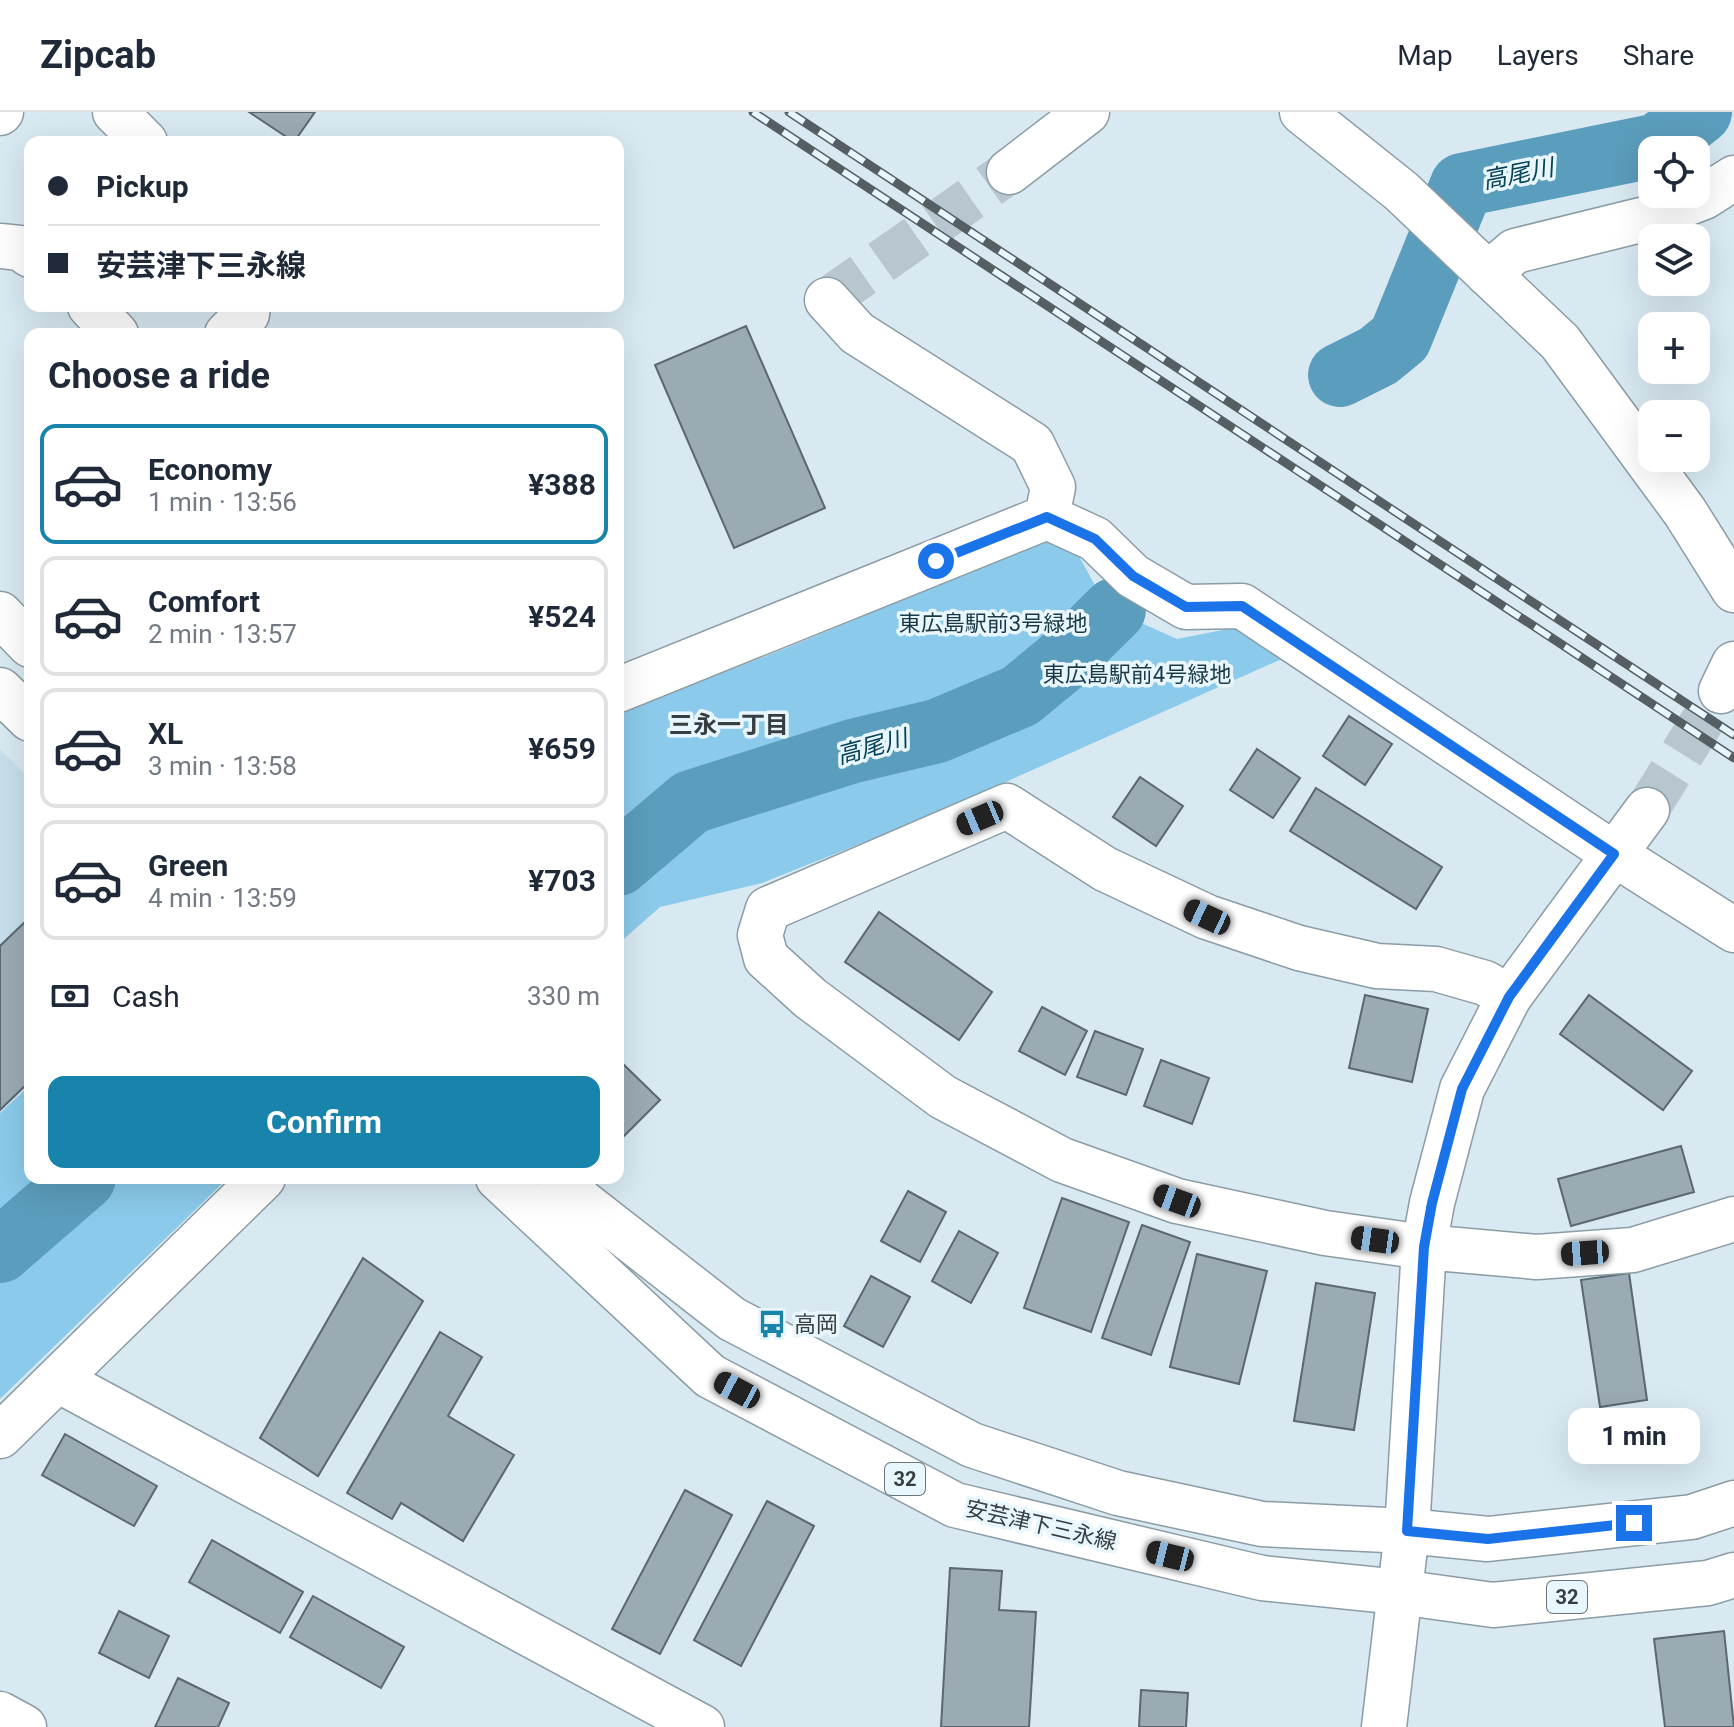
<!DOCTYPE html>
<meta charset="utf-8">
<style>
body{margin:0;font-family:Roboto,"Noto Sans JP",sans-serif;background:#f2f2f3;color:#1f2937;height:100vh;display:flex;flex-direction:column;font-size:30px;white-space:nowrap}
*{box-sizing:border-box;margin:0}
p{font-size:26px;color:#747a83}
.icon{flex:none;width:44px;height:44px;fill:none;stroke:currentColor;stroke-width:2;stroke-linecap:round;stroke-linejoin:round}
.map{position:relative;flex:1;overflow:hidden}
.drawer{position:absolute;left:24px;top:216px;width:600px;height:856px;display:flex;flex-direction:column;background:#fff;border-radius:16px;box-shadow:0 8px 32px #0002}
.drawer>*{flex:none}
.hud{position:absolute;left:24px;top:24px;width:600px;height:176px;border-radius:16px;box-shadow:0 8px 32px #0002;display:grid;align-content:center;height:176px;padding:0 24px;background:#fff}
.fabs{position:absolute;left:1638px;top:24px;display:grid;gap:16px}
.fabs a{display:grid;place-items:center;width:72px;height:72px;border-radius:16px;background:#fff;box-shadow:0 8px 32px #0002;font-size:40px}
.end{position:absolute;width:36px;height:36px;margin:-18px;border:10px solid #1a73e8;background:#fff;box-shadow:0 0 0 4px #fff}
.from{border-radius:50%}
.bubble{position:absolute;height:56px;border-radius:16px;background:#fff;box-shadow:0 8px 32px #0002;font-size:26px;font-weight:700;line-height:56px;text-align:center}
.car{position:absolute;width:24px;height:48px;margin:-24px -12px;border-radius:10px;box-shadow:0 0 6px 2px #0007;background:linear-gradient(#222 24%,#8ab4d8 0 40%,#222 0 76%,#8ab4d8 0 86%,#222 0)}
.hud b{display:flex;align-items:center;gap:28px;height:76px;font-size:30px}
.hud b+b{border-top:2px solid #e0e1e3}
.hud i{width:20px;height:20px;background:#1f2937}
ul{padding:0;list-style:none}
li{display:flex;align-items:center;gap:24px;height:120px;margin:0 16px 12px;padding:0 8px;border:4px solid #e0e1e3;border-radius:16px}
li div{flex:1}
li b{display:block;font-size:30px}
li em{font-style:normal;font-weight:700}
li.on{border-color:#1883ab}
li>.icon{width:72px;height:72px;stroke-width:1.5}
h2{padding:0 24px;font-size:36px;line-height:96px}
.pay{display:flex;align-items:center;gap:20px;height:88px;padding:0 24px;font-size:30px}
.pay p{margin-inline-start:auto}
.button{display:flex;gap:16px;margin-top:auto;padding:16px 24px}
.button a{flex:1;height:92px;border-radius:16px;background:#1883ab;color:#fff;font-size:32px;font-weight:700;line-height:92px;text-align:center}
header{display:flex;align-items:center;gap:48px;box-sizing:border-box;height:112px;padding:0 40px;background:#fff;border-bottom:2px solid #e0e1e3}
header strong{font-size:38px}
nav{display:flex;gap:44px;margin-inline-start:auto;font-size:28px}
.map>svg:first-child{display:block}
.built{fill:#c6dfeb}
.green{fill:#8bcaea}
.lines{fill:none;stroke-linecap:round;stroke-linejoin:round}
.river{stroke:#5b9dbc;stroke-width:64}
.building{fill:#9babb3;stroke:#5a6870;stroke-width:2}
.minor-tunnel{stroke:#b8c7cf;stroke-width:44;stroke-dasharray:44 22;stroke-linecap:butt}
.minor-casing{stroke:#8c9ca4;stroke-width:47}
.major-casing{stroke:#8c9ca4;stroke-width:47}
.minor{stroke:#fff;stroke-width:44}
.major{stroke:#fff;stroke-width:44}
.rail-casing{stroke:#555e63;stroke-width:9}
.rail{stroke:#e8f6fd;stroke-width:6;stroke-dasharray:18;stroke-linecap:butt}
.route{stroke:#1a73e8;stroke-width:10}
.labels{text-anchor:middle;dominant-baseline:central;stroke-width:7;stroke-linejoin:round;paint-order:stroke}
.shield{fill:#e8f6fd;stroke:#6c757a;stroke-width:2}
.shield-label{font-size:20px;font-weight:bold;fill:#373e42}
.park-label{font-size:22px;fill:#193846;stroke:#e8f6fd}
.poi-label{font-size:22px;fill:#373e42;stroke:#e8f6fd;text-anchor:start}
.street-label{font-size:22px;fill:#373e42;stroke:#e8f6fd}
.water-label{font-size:24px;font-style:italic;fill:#054157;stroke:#e8f6fd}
.neighbourhood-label{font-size:24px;font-weight:bold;fill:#373e42;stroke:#e8f6fd}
</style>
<header>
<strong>Zipcab</strong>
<nav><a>Map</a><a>Layers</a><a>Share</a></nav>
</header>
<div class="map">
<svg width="1734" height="1615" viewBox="0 0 1734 1615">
<rect width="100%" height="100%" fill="#d8e9f2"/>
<!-- built -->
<polygon class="built" points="0,637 30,667 30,919 0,947"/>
<!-- green -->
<g class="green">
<path d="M1047,423L1079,444L1103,488L1028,559L930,601L683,680L618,728V598C765,550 906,486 1047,423Z"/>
<polygon points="1121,502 1177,527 1238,515 1284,546 927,705 762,771 660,795 618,832 618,769 686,718 718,699 885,651 1033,598 1086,554"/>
<polygon points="30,973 30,1066 228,1066 0,1287 0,1001"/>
</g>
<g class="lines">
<!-- river -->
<g class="river">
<polyline points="1340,263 1378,244 1400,226 1462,73 1658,33 1700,0"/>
<polyline points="618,752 691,690 853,639 937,619 1020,584 1060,551 1114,498"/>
<polyline points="0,1139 84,1066"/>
</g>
</g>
<!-- building -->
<g class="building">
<polygon points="249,0 315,0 294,30"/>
<polygon points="746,214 825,396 734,436 655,253"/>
<polygon points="1349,604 1392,632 1365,673 1323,644"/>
<polygon points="1257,637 1300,666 1273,706 1230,678"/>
<polygon points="1140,665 1183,694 1156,734 1113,705"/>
<polygon points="1316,676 1442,755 1416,797 1290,719"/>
<polygon points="879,800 992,880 959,928 845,850"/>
<polygon points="30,805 30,969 0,998 0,834"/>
<polygon points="1365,883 1428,897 1412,970 1349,956"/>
<polygon points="1589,883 1692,959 1663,998 1560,922"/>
<polygon points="1042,895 1087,919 1065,963 1019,939"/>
<polygon points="1095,919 1143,937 1126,983 1077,965"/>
<polygon points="618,947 660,988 621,1027 618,1024"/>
<polygon points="1161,948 1209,966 1192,1012 1144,994"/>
<polygon points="1681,1034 1694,1080 1571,1114 1558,1067"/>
<polygon points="908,1079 946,1100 920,1150 881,1129"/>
<polygon points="1062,1086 1129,1110 1091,1220 1024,1196"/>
<polygon points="1142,1113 1190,1130 1151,1243 1102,1226"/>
<polygon points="959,1119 998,1141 971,1191 932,1169"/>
<polygon points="1197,1142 1267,1159 1239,1272 1170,1255"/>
<polygon points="363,1146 423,1189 318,1364 260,1326"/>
<polygon points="1629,1161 1647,1288 1600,1295 1581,1168"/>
<polygon points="871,1164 910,1185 883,1235 844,1214"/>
<polygon points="1316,1171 1375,1181 1354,1318 1294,1309"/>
<polygon points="440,1220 482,1245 448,1304 514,1343 463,1429 401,1391 392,1407 347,1381"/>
<polygon points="65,1322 157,1374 134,1414 42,1363"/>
<polygon points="685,1378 732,1403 660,1542 612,1517"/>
<polygon points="767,1389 814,1414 741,1554 694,1528"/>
<polygon points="212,1428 303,1480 280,1521 189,1470"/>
<polygon points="950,1456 1002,1459 999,1498 1036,1500 1029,1615 941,1615"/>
<polygon points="313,1484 404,1535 381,1576 290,1525"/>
<polygon points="119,1499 169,1524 149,1566 99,1541"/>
<polygon points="1724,1519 1734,1615 1665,1615 1654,1527"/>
<polygon points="178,1566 229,1591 218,1615 155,1615"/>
<polygon points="1141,1578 1188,1581 1186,1615 1139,1615"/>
</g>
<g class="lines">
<!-- minor-tunnel -->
<g class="minor-tunnel">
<polyline points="827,188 1009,60"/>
<polyline points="1647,698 1721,579"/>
</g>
<defs>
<g id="minor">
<polyline points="115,0 145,30"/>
<polyline points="1302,0 1401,79 1560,230 1685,400 1734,478"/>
<polyline points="0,1 1,0"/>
<polyline points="1009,60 1087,0"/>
<polyline points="0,134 20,136 30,143"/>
<polyline points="1488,162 1515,139 1649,106 1704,85 1734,66"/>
<polyline points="827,188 857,221 1032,332 1053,375 1047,405"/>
<polyline points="90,194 116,222"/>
<polyline points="227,222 247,202 248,194"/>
<polyline points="618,578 1047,405 1095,427 1133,464 1186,495 1242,494 1614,742 1734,818"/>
<polyline points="1721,579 1734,552"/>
<polyline points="1509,885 1485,871 1436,857 1377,854 1299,836 1207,805 1105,757 1007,694 768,797 760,823 766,846 810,886 943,985 1062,1048 1177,1089 1325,1121 1424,1135 1537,1145 1633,1138 1734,1107"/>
<polyline points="58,1268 702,1615"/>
<polyline points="0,1324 263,1066"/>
<polyline points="0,1602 24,1615"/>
<polyline points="1384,1615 1407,1419 1424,1135 1432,1091 1462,977 1509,885 1647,698"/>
</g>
<g id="major">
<polyline points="0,502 30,533"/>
<polyline points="0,578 30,607"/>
<polyline points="498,1066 710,1264 955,1393 1262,1466 1399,1480 1493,1493 1708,1471 1734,1463"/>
<polyline points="558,1066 582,1090 732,1207 972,1333 1118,1381 1262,1412 1407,1419 1488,1427 1692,1405 1734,1391"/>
</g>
</defs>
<!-- minor casing -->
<use href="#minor" class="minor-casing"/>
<!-- major casing -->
<use href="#major" class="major-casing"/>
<!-- minor -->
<use href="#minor" class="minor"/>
<!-- major -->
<use href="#major" class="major"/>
<defs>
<g id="rail">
<polyline points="753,0 1734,646"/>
<polyline points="789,0 1734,623"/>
</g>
</defs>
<!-- rail casing -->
<use href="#rail" class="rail-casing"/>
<!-- rail -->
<use href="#rail" class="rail"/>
</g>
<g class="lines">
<!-- route -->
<polyline class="route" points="936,449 1047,405 1095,427 1133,464 1186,495 1242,494 1614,742 1509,885 1462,977 1432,1091 1424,1135 1407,1419 1488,1427 1634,1411"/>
</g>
<!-- icons -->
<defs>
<symbol id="bus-bare" viewBox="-9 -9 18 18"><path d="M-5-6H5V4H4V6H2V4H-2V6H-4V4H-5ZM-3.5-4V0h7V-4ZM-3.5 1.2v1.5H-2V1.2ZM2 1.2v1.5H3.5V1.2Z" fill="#1883ab" stroke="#e8f6fd" stroke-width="2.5" paint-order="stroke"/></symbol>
</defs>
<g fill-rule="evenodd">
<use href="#bus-bare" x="752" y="1192" width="40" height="40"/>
</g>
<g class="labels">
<!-- shield labels -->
<g class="shield">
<rect x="885" y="1351" width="40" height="32" rx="6"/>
<rect x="1547" y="1469" width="40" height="32" rx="6"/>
</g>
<g class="shield-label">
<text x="905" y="1367">32</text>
<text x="1567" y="1485">32</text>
</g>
<!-- park labels -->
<g class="park-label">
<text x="993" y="511">東広島駅前3号緑地</text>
<text x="1137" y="562">東広島駅前4号緑地</text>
</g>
<!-- poi labels -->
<g class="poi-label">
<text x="794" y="1212">高岡</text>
</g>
<!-- street labels -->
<g class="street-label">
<text transform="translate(1041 1413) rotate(13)">安芸津下三永線</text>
</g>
<!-- water labels -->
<g class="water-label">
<text transform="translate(1518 62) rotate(-11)">高尾川</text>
<text transform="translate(872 635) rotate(-15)">高尾川</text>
</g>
<!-- neighbourhood labels -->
<g class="neighbourhood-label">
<text x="729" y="613">三永一丁目</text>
</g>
</g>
</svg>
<div class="fabs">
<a><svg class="icon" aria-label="locate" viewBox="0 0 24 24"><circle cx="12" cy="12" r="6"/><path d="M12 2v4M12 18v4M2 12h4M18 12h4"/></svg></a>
<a><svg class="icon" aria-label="layers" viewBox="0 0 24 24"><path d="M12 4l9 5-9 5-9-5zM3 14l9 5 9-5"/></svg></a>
<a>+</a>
<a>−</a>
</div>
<i class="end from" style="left:936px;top:449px"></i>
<i class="end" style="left:1634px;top:1411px"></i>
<div class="bubble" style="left:1568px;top:1296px;width:132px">1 min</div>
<i class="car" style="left:980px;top:706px;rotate:247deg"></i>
<i class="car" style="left:1207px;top:805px;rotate:295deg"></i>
<i class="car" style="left:1177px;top:1089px;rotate:290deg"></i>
<i class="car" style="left:1375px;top:1128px;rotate:278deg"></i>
<i class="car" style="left:1585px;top:1141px;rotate:266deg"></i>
<i class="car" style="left:737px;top:1278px;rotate:298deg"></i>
<i class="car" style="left:1170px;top:1444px;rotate:284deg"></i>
<div class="hud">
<b><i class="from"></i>Pickup</b>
<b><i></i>安芸津下三永線</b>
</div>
<section class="drawer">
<h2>Choose a ride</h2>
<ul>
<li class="on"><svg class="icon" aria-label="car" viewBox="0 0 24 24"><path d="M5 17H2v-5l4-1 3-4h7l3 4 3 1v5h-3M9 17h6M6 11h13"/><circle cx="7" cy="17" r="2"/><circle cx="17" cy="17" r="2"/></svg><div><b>Economy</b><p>1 min · 13:56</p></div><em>¥388</em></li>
<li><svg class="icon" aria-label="car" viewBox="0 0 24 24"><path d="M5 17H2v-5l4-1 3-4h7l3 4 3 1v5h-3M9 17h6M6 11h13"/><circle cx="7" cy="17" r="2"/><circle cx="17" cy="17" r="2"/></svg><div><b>Comfort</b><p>2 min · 13:57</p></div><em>¥524</em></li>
<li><svg class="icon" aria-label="car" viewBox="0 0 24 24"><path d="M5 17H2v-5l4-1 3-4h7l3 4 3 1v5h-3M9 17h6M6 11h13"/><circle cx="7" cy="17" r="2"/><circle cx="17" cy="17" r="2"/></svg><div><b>XL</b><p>3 min · 13:58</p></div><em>¥659</em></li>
<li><svg class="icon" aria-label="car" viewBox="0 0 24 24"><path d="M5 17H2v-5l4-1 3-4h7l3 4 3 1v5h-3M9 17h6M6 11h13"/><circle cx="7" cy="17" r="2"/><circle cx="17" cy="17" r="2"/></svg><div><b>Green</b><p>4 min · 13:59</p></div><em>¥703</em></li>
</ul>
<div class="pay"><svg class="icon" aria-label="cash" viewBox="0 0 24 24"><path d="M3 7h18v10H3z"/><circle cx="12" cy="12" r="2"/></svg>Cash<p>330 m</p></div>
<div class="button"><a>Confirm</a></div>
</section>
</div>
